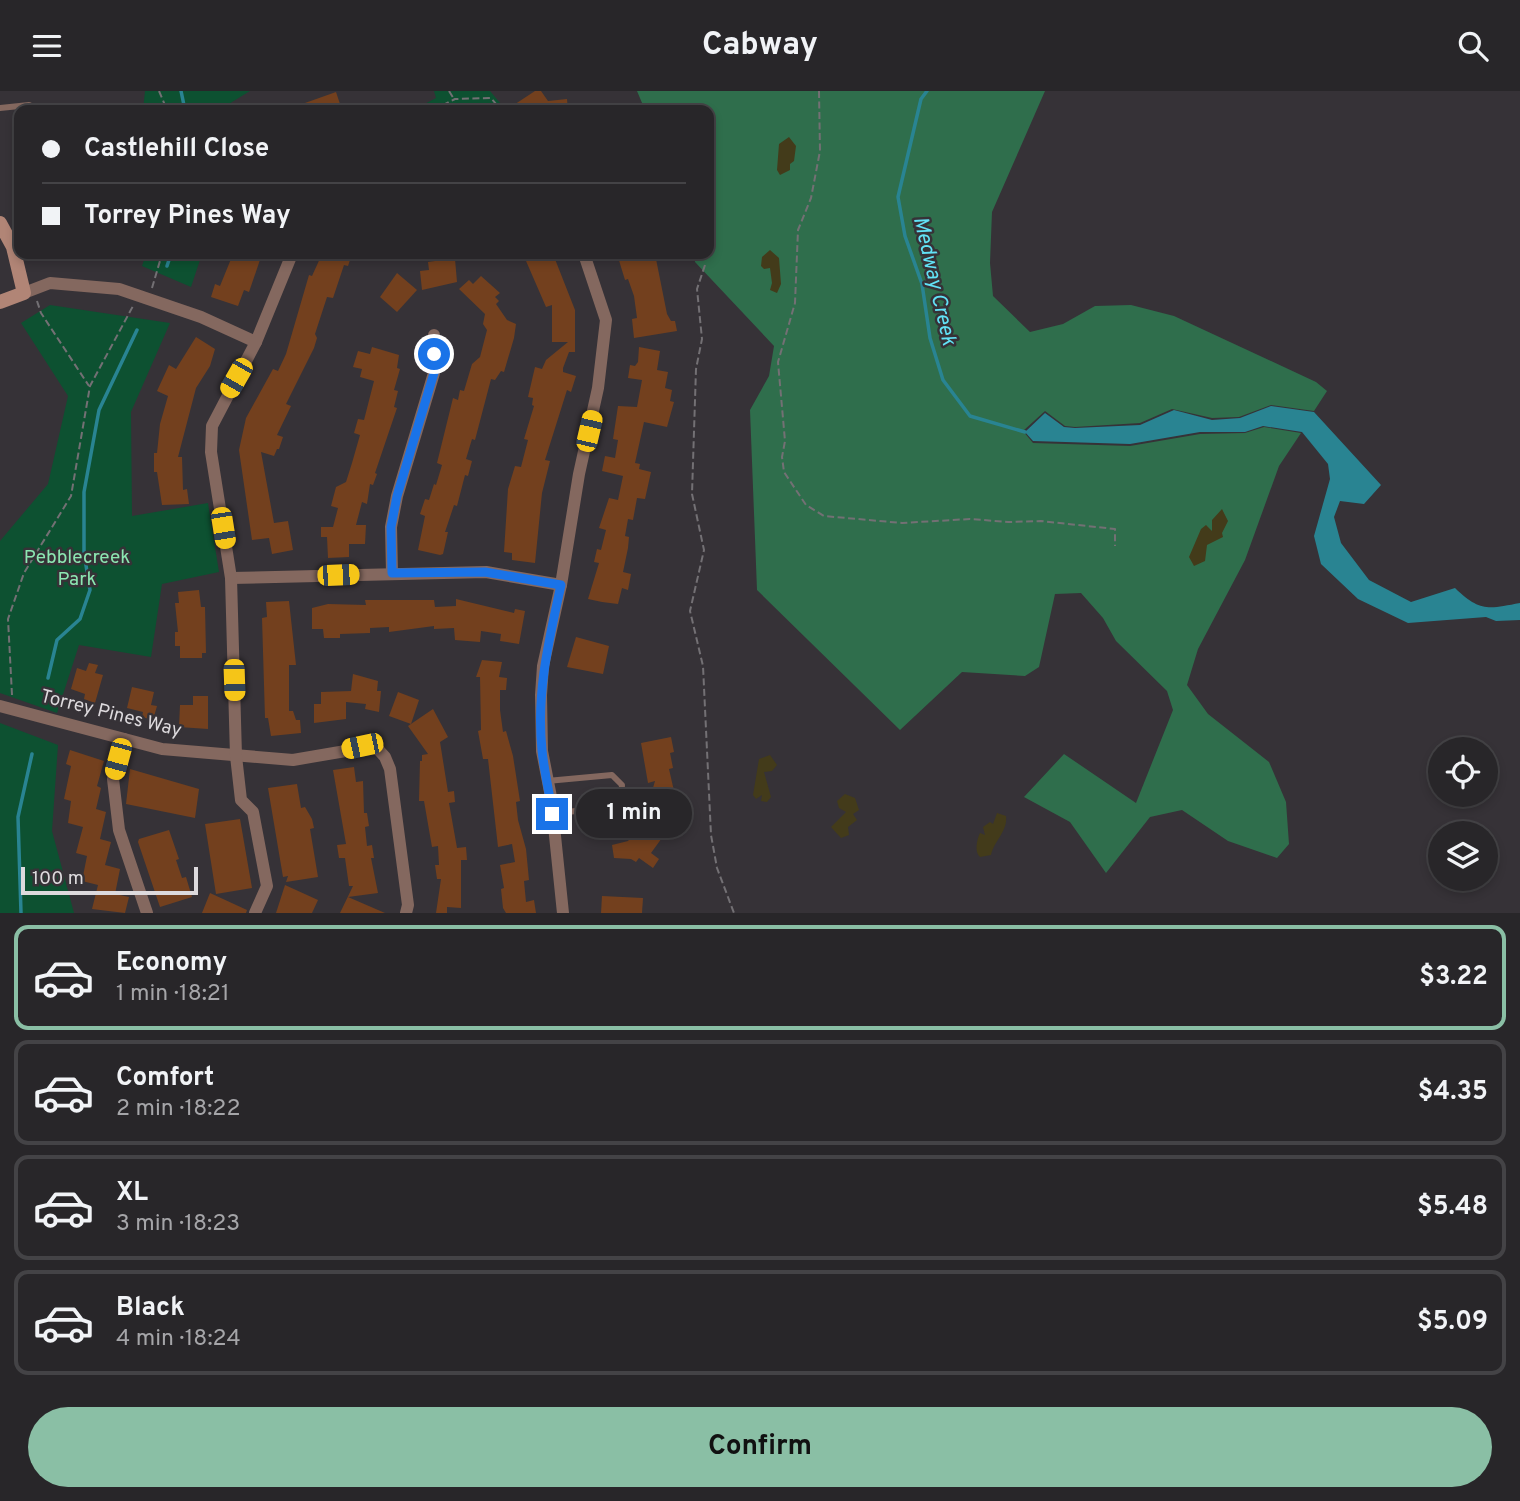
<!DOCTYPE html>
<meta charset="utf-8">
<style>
body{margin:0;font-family:Overpass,sans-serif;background:#302e31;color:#f1f3f6;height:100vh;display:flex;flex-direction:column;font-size:26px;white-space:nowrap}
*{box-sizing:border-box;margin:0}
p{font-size:23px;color:#a5a5a8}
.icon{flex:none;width:38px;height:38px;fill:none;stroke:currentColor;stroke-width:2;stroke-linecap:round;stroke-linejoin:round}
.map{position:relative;height:822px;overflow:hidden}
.sheet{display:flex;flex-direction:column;background:#282629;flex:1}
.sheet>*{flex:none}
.guide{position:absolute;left:14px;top:14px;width:700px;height:154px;border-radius:14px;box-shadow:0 4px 10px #0003,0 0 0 2px #444346;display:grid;align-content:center;height:154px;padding:0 28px;background:#282629}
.buttons{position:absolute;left:1428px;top:646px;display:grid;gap:14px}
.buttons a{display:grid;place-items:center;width:70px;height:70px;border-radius:50%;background:#282629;box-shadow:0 4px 10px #0003,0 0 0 2px #444346;font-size:35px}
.scale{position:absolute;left:21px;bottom:18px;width:177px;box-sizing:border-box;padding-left:7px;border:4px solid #dddadd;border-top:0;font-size:19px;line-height:24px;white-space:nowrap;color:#dddadd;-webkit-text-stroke:5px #363237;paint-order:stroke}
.end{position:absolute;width:32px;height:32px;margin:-16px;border:9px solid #1a73e8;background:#fff;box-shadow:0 0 0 4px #fff}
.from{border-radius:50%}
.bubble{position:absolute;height:49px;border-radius:24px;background:#282629;box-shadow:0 4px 10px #0003,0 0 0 2px #444346;font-size:23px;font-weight:700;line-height:49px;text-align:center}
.car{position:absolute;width:21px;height:42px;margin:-21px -10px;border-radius:9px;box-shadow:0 0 5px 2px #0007;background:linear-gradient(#f5c518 24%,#345 0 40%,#f5c518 0 76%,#345 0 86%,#f5c518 0)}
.guide b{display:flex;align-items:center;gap:24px;height:66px;font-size:26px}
.guide b+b{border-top:2px solid #444346}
.guide i{width:18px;height:18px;background:#f1f3f6}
ul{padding:12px 0 0;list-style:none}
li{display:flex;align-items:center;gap:21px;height:105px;margin:0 14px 10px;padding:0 14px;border:4px solid #444346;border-radius:14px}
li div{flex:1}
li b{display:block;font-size:26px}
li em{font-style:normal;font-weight:700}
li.current{border-color:#8abfa5}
li>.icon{width:63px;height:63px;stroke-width:1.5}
.primary-button{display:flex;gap:14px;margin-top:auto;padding:14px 28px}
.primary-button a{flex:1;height:80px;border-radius:42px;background:#8abfa5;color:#111;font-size:28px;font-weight:700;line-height:80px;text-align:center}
header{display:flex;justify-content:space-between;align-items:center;height:91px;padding:0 28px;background:#282629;font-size:32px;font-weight:700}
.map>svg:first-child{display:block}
.green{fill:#0d5131}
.forest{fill:#2f6e4c}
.sand{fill:#433b1a}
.water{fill:#298492}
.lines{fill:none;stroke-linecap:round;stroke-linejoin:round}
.stream{stroke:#298492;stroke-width:3.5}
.building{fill:#73401e}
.path{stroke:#737074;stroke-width:2;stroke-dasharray:7 3.5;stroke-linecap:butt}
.lane{stroke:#84685f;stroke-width:6}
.street{stroke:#84685f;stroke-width:12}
.secondary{stroke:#b18576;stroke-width:14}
.route{stroke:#1a73e8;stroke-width:9}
.labels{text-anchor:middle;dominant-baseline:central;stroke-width:5;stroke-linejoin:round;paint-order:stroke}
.park-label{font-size:19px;fill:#8ce7b2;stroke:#363237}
.street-label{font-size:19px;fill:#dddadd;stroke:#363237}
.water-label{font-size:21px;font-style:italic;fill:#62e2f6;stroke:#363237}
</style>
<header><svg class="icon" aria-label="menu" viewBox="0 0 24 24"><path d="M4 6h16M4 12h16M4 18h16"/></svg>Cabway<svg class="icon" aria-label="search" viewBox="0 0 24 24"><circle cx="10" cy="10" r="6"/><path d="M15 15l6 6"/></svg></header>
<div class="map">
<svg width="1520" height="822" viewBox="0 0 1520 822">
<rect width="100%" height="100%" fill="#363237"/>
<!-- green -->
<g class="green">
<polygon points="145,0 250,0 219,19 143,19"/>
<polygon points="434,0 490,0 506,19 453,17 413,19 436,7"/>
<polygon points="146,163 202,163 191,196 142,175"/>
<polygon points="50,214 170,232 131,321 132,425 208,412 219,481 162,493 151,566 79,554 57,622 0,602 0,450 48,393 68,305 21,232"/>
<polygon points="0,632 58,654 52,740 74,822 0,822"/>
</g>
<!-- forest -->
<polygon class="forest" points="637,0 1045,0 992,121 990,172 993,205 1030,241 1063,233 1095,215 1131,214 1174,225 1316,291 1327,300 1314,320 1271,314 1239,326 1212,327 1172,318 1140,332 1075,336 1065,335 1045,320 1023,340 1033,352 1130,355 1200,343 1245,342 1264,336 1301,342 1279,375 1245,469 1198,558 1187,594 1208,623 1269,671 1286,711 1289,753 1277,767 1228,750 1182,719 1150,726 1106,782 1070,731 1024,706 1064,663 1136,712 1173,619 1167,600 1116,550 1103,527 1081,502 1055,503 1039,576 1025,585 962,581 900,639 757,499 750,319 769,285 774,255 695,171 694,163 709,163 709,19 645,19"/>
<!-- sand -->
<g class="sand">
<polygon points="789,46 796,55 794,70 790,73 790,79 780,84 777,79 779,53"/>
<polygon points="770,159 779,167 781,193 777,202 770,199 772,192 770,177 764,178 761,175 762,166"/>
<polygon points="1222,418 1228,430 1222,442 1223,446 1207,454 1205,470 1194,475 1189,466 1201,438 1206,434 1212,440 1212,429"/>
<polygon points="770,664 777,674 772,680 764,681 771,706 767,711 761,710 762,704 756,708 753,704 759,668"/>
<polygon points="845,703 855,707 859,719 853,723 857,729 848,736 849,744 841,747 831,736 846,721 839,717 837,710"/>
<path d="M997,722L1006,725C1008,740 994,750 991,764L980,766C974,761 977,748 980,742L985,744L983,736L990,731L993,733Z"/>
</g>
<!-- water -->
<path class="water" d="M1271,315L1314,321L1381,394L1364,413L1340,410L1334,426L1341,452L1369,489L1411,511L1455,497C1480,521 1488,518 1520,512V529L1496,530L1486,526L1408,532L1358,508L1321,473L1314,445L1330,388L1328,373L1302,341L1263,335L1245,341H1200L1130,353L1033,350L1025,341L1045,322L1064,336L1075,337L1140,334L1174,319L1212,329L1240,327Z"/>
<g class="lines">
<!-- stream -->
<g class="stream">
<polyline points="181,0 185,19"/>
<polyline points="927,0 921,8 898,106 905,145 922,193 930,247 943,289 970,325 1025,341"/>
<polyline points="167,175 171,163"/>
<polyline points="48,587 57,549 80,528 90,499 84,462 84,401 99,319 137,239"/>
<polyline points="21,822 18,726 32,663"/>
</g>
</g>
<!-- building -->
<g class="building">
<polygon points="535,0 541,0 548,10 567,8 568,19 506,19"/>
<polygon points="336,1 342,19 289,19 288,18"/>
<polygon points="233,163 262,163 249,201 244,199 238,215 211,206 215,193 220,195"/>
<polygon points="322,163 352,163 348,175 344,174 333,207 327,206 315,243 317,247 314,257 286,313 291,315 277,344 283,346 279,358 277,358 274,365 261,361 274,432 288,430 293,459 272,463 269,447 252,449 239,359 246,327 273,278 278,280 286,263 309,184 312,185"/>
<polygon points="434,163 449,163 450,168 455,168 457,191 422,199 420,180 429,179 428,171 435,170"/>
<polygon points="523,163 553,163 575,219 575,261 569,261 563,277 563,281 576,285 571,301 567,299 545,369 550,370 542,402 535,472 512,469 512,462 504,461 508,398 515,375 521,376 528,349 524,348 534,315 532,314 533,307 528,306 535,276 542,278 546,269 568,251 552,251 552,214 546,216"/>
<polygon points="617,163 655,163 667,223 671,230 675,230 677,240 634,247 632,228 637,227 634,205 628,188 625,189"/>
<polygon points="397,182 417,199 397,221 380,206"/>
<polygon points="481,185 500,202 495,206 499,210 496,213 507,229 516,233 514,247 504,281 501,280 495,289 491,288 475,349 472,348 466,368 472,370 468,385 465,384 457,415 454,414 445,441 448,441 443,463 440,464 418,459 425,425 420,423 425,408 429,409 434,393 436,394 442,374 437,372 453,307 458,309 460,299 464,300 472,273 480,266 487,239 483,233 485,223 459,198 469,189 473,193"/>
<polygon points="196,246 215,258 210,275 196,297 178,366 182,366 183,399 187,398 189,413 162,414 157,381 154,381 154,362 157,362 160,333 168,305 157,300 169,274 176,278"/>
<polygon points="372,256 399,264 397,277 400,278 394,299 398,300 394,316 397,317 375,382 377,383 373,394 370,393 367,413 362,411 356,434 366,434 365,453 349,453 349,466 328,467 327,446 321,446 321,436 333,436 338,417 331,415 336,396 346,391 352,372 360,344 354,342 358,328 364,329 374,290 360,286 362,278 353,276 358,260 370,263"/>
<polygon points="639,256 660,260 657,279 668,281 665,297 672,299 670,310 674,311 667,336 644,331 635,372 640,373 639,378 651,381 645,408 637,407 633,429 628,428 625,445 629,446 628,457 623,481 631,483 628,499 622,497 618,513 602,511 588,508 599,472 594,471 597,458 601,459 606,439 599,437 609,407 618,409 623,385 602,380 605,365 615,367 618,349 613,348 618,315 637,316 642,289 628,287 630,274 635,275 638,271"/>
<polygon points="199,499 201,516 205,516 206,562 202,562 202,567 180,567 180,555 175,555 175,541 178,541 175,512 179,512 178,501"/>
<polygon points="456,508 514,522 515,518 525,520 519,553 500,550 501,543 481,540 480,551 455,549 454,537 434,538 434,535 389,541 389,536 370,537 370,542 340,543 340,547 324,547 323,538 312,538 312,517 328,513 366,514 365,509 434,509 435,516 456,515"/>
<polygon points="289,510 296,574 289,574 289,620 293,620 296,629 300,629 301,642 271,645 268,627 265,627 262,527 267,526 266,511"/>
<polygon points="576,546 609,555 603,583 567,576"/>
<polygon points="482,569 502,571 499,586 507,587 506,599 500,599 500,619 503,641 506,640 513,665 520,710 516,711 518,729 526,758 529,789 524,790 526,811 534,809 536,822 506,822 503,817 501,798 504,797 500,774 515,771 512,753 498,756 488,668 483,668 478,640 481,639 480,586 476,586"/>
<polygon points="89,572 98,574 95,582 103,584 95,612 84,608 85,603 71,598 77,577 86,580"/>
<polygon points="353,583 378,590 377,600 381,600 379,621 365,618 366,613 346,611 346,628 314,632 314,613 321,613 321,601 351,600"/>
<polygon points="132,596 154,601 151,614 157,615 153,629 142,626 143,621 127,617"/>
<polygon points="398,601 419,609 411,633 389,625"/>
<polygon points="193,605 208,605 208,638 179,636 180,614 193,614"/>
<polygon points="433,618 448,646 440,651 448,701 454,700 455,711 449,712 457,757 466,756 467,769 461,769 461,817 447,816 447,822 436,822 441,788 437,788 435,774 439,774 438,755 432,756 424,710 419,710 420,670 422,670 422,664 428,663 408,635"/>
<polygon points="671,646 674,661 670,662 673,677 669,678 674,700 684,703 673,742 667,740 651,762 659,768 653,777 639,767 636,771 631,768 614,767 612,754 628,750 643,731 655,690 648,692 641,652"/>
<polygon points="70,659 104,670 97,695 101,697 96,718 106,721 100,748 111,751 105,774 120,778 115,803 129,806 125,822 92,818 98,794 82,790 87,765 76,762 83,736 68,732 71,710 64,708 71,675 66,673"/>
<polygon points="354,676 356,691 363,690 364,722 367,722 369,735 365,736 367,755 372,754 374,767 371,767 378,802 348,806 385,822 340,822 353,795 349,795 345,767 339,767 337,754 346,753 333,679"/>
<polygon points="130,678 199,698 195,727 126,713"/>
<polygon points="297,693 301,717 305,716 312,728 314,737 310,738 318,786 286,791 288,785 283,786 268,697"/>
<polygon points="240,728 252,797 216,803 205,733"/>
<polygon points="169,739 179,768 176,769 182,787 186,786 192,806 160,816 138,751 139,748"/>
<polygon points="285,794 318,809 312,822 276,822"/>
<polygon points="210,802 247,819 246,822 202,822"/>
<polygon points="602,805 643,807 642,822 601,822"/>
</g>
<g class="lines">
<!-- path -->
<g class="path">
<polyline points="159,0 167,19"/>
<polyline points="449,0 454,8"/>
<polyline points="819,0 820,60 811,107 798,139 795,212 778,271 785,350 782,366 784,381 806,414 824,425 902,432 970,428 1008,431 1041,430 1115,438 1115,455"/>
<polyline points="433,19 455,8 491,7 501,19"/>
<polyline points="705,174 697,198 702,248 696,278 692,403 704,459 690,520 703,575 711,744 717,777 734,822"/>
<polyline points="152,197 162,163"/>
<polyline points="37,210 41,222 89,295"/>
<polyline points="12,604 8,528 24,482 71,405 90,295 133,215"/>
</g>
<!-- lane -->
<g class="lane">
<polyline points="0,17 29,14 40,19"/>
<polyline points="547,690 612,684 622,694 621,708 613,715 553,723"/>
</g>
<!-- street -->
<g class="street">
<polyline points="24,202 50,192 119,198 201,226 256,251"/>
<polyline points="392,482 391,436 397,405 434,282 434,244"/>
<polyline points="231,487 486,481 561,494"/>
<polyline points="0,615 162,658 293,669 375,655 385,666 390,678 408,814 406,822"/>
<polyline points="124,648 113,688 119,739 147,822"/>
<polyline points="255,822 267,795 253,721 241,709 236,665 231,487 211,361 212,335 256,251 292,163"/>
<polyline points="563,822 551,706 542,660 541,604 543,575 561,494 579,383 598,297 606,229 584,163"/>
</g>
<!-- secondary -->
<polyline class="secondary" points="0,132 13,156 24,202 0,211"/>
</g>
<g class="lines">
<!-- route -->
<path class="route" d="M434,263V282L397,405L391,436L392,482L485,481L561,494C549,549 536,602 542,659C544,681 550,702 552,723"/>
</g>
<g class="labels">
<!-- park labels -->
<g class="park-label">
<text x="77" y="467">Pebblecreek<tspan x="77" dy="22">Park</tspan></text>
</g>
<!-- street labels -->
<g class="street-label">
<text transform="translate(111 623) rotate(14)">Torrey Pines Way</text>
</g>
<!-- water labels -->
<g class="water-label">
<text transform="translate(934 190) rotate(77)">Medway Creek</text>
</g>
</g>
</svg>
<div class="buttons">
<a><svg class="icon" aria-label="locate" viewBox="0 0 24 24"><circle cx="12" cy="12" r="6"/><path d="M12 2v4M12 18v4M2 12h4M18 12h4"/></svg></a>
<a><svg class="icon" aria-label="layers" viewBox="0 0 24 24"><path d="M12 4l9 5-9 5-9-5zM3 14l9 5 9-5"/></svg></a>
</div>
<div class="scale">100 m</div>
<i class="end from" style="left:434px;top:263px"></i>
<i class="end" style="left:552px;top:723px"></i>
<div class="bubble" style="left:576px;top:698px;width:116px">1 min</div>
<i class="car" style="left:236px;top:287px;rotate:210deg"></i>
<i class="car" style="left:589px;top:340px;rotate:13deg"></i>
<i class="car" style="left:223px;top:437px;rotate:171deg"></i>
<i class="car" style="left:338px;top:484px;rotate:88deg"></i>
<i class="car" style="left:234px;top:589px;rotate:178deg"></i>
<i class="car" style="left:362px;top:655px;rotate:258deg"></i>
<i class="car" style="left:118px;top:668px;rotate:195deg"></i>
<div class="guide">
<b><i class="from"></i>Castlehill Close</b>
<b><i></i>Torrey Pines Way</b>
</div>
</div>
<section class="sheet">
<ul>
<li class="current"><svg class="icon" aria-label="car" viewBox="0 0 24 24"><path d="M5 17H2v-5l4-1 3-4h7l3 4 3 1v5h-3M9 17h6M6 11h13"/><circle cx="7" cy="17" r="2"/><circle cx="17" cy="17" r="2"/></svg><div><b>Economy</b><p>1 min · 18:21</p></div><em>$3.22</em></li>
<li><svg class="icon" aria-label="car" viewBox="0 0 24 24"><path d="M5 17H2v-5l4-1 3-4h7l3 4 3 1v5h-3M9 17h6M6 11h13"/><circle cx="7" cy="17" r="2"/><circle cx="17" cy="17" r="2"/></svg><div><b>Comfort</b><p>2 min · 18:22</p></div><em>$4.35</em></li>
<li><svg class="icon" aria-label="car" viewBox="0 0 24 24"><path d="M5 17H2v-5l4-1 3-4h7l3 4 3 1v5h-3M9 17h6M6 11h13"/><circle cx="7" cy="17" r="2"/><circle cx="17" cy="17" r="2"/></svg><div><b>XL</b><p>3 min · 18:23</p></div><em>$5.48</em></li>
<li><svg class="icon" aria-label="car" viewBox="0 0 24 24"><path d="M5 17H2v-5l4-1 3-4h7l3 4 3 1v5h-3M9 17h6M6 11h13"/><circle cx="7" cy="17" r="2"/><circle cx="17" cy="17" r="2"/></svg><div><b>Black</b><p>4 min · 18:24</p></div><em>$5.09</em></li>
</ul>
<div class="primary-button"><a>Confirm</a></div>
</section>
